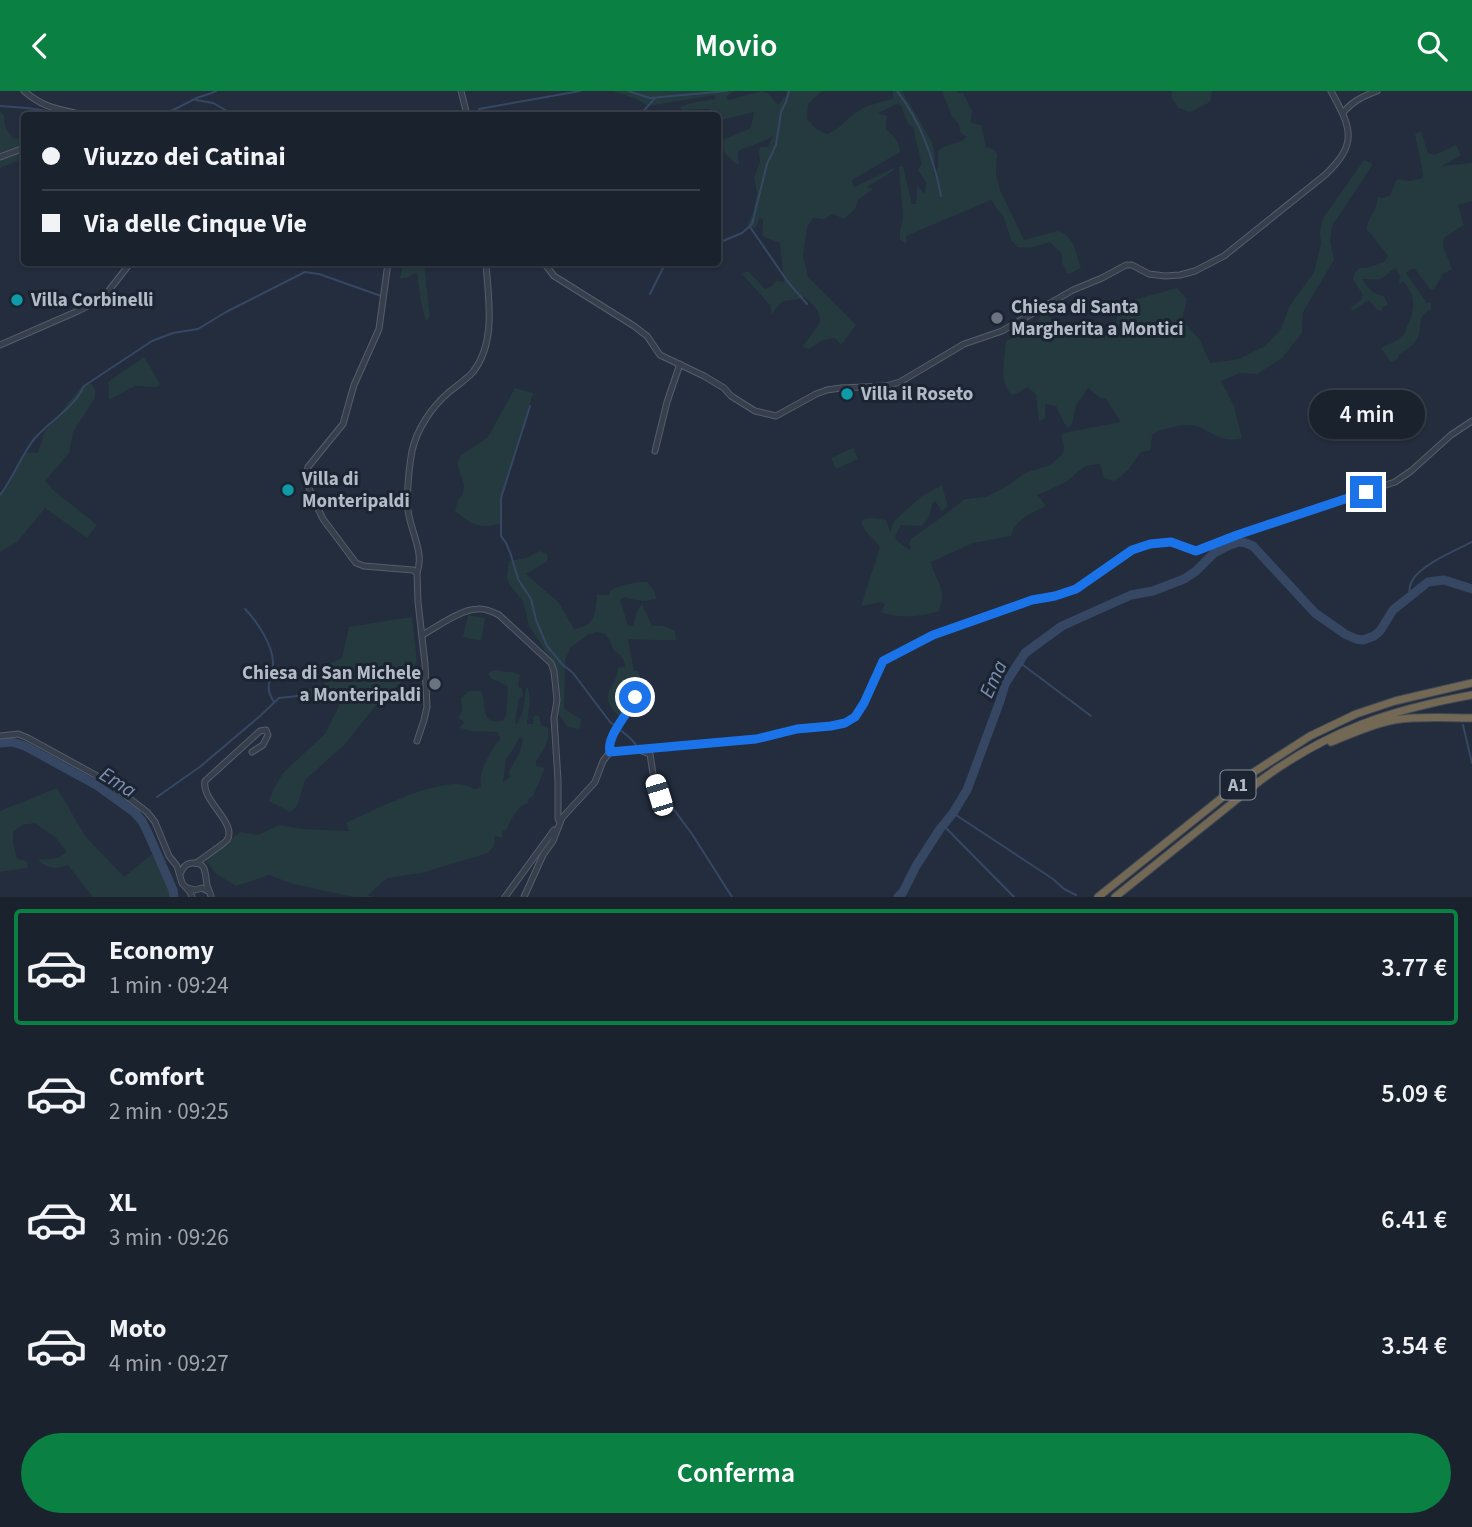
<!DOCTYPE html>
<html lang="it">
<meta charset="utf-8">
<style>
body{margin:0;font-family:"Source Sans 3",sans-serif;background:#232a36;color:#f1f3f6;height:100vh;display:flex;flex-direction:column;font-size:26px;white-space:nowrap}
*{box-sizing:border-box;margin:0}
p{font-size:23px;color:#9fa4aa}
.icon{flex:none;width:38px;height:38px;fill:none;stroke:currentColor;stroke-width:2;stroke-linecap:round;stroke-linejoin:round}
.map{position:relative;height:806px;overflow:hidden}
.panel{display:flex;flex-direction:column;background:#1a222e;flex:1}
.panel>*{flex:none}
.top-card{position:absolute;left:21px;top:21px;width:700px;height:154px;border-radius:7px;box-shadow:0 2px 5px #0004,0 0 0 2px #383f4a;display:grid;align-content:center;height:154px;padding:0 21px;background:#1a222e}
.end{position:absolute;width:32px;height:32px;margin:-16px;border:9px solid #1a73e8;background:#fff;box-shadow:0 0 0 4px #fff}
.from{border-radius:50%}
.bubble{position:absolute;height:49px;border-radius:24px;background:#1a222e;box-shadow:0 2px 5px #0004,0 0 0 2px #383f4a;font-size:23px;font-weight:600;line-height:49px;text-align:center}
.car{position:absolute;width:21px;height:42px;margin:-21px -10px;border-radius:9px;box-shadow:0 0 5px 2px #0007;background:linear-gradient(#fff 24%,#345 0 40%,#fff 0 76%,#345 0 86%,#fff 0)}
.top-card b{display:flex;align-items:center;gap:24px;height:66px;font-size:26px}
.top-card b+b{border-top:2px solid #383f4a}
.top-card i{width:18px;height:18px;background:#f1f3f6}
ul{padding:12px 0 0;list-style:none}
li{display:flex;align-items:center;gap:21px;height:116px;margin:0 14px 10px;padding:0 7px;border:4px solid transparent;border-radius:7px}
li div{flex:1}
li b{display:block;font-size:26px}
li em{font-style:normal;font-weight:600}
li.on{border-color:#0b8043}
li>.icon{width:63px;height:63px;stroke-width:1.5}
.cta{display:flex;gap:14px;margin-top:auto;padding:14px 21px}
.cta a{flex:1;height:80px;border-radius:42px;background:#0b8043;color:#fff;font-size:28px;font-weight:600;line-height:80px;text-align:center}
header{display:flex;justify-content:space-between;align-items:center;height:91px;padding:0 21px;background:#0b8043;color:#fff;font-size:32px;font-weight:600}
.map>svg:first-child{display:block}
.green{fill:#253a3e;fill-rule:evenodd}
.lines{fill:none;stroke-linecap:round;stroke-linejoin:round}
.stream{stroke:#364764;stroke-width:2}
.river{stroke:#364764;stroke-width:9}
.minor-casing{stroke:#555d6b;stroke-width:7}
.highway-casing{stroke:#424a58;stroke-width:9}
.minor{stroke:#373f4d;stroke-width:5}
.highway{stroke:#736854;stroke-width:7}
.route{stroke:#1a73e8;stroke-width:9}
.culture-dot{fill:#0f9aa8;stroke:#1c2432;stroke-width:2.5}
.worship-dot{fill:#6b7280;stroke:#1c2432;stroke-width:2.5}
.labels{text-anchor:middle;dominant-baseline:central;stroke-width:6;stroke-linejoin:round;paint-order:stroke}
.shield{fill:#1c2432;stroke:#858d9b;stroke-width:2}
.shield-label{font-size:18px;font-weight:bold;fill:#b2bac8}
.poi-label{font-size:19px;font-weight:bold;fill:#b2bac8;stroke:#1c2432;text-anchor:start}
.water-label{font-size:21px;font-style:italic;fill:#7a8eb1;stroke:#1c2432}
</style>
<header><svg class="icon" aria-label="back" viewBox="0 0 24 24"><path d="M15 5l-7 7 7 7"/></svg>Movio<svg class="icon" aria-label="search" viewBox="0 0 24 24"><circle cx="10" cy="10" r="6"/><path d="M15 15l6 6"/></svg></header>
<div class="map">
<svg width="1472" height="806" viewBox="0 0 1472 806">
<rect width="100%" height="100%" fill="#232d3d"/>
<!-- green -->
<g class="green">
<path d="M612,0H735L729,3L726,7L729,9L762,0L768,2L778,14L788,2L787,0H822L808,13L807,28L816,38L827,43C838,39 846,29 855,22C867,14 880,11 893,8V0H902L932,51L935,64L934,85L938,76V60C946,52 959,54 967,46L960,41L959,33L952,26L942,0H957V2H963L972,20L971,32L981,34L986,56L994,59L997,63L996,82L1000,99L1024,149L1057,140C1074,143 1076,163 1081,177L1068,183L1062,172V163L1050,151L1030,157L1018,156L1011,149L1004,127L991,109L906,145V153L900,148C899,138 903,133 903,124C902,108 900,92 899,76L903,75L912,113H916L917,95L925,103L926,91L918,79C919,77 921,75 921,73C922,71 914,42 913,36L908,33L901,14L897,13L878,22L887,25L886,38C895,47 898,47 900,61L852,89L854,96L894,77L893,80L867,96L873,98L858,109L855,118L844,128L833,123L824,128L813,127L807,136L803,165L808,186L856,234L841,254L835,247L823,249L809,258L802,256C819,233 831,228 804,206C785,213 784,203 772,224L770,214L742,183L748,180L765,198L772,195L776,190L784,191L780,152L762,145L763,129L760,126L755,137L747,134L753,122L757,102L754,87L760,71L759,60L760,56H768L773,45C764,51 748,55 738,60L739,74C731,71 722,59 718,51L751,37L754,21L718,30V24H708L711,21L709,18L682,19L680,16L691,12L715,8V4L648,15L637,8Z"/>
<polygon points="1172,0 1212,0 1210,11 1190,21 1179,17 1171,7"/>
<path d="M0,20L4,24C4,35 7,41 14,48L24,46V67L0,77Z"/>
<path d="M1421,40L1428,62L1435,64L1456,54L1461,64L1442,75L1472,72V110L1458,114L1464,134L1444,147L1443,155L1452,178L1443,183L1434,198H1430L1415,178H1411L1406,182L1427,212L1431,211V218C1417,226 1422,230 1419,243C1416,253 1407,259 1399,263L1398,268L1391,271L1381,257C1388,253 1396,251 1401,246C1405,243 1405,241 1407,236C1415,218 1417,206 1403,190L1399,194L1400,185L1396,178L1392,179C1378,192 1380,188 1362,188C1367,197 1374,204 1384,205L1388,214L1383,216L1382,220L1377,219L1369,209L1352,220L1351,217L1361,209L1363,204L1353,188L1354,183L1359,177H1367L1384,171L1388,165L1371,143L1367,139C1367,125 1378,122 1377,106L1384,107L1390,104L1397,88L1409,90L1423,87C1422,71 1417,58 1415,43Z"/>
<path d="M1364,69L1373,73L1332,135L1330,150L1334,169L1303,221L1302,242L1282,267L1257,283L1240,282L1221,290L1234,315L1242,347C1213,355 1206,326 1173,336C1165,338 1158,339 1152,344L1151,359L1141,361L1128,379L1115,390L1104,387L1100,373C1077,374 1080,383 1064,392C1056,396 1046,400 1037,404L1046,415C1032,422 1015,428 1011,445L973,452L931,471C933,483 941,491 942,502C943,507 940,514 939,520C922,526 898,528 881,521L885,513L881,511L861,515L880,456L865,439L861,431L864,428L874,427L886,429L890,441L894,430L922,405L942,394L948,415L942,420L935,410L932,413L929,426L922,435L901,434L895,445L897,450L910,459L911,457L909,452L912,447L935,431L965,408L986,406L1009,394L1025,382L1050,374L1063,363L1064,355L1061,345L1063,342L1121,331L1105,307H1100L1088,297L1076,314L1072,333L1068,337L1065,334L1056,315L1045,313V327L1039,331L1036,303L1027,296L1020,301L1012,304C998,292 1005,267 1006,250L1035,236L1041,224L1045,222L1073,245L1098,248L1116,237L1118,219L1126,211L1177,197L1187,208L1182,229L1200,249L1210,272L1239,268L1265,255L1281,238L1289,216L1314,181L1321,153L1320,142L1323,127Z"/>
<path d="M403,172H410L414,176L417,172H424L430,226L426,230C421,214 419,199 417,182C411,183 408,188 400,187Z"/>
<polygon points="144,266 160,293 157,296 135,295 109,309 108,291"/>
<polygon points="91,292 95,299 95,307 73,341 69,362 45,390 53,399 97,434 87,447 45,417 17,451 0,461 0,403 8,395 25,361 38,362 44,342 82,295"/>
<path d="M515,297L533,302L501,407V432C481,439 470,433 455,420L458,409L463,403L464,394L457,373L460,365L488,346Z"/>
<polygon points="853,357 858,368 836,378 831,367"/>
<path d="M540,460L547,463L548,467L546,471L526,483L559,512L574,538C596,534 595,523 597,504H609L610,500C622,493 634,491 647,491L655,501L656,508C646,511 635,510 625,506L620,509L628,534L633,535L636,522L642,513L652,535H664L675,540L676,549C660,550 644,548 628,548L634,580H638L642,591L631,599L625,617L619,627C617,621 611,619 609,612C604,601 618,589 618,577L625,576C625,569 620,562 614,560L609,548L605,543L597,541L589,543L570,557L565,570L564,616L567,620L581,628L580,638L568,636L558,623L554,614L555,605L549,576L543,556L529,535L523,510L510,494L507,487L509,470L526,467Z"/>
<polygon points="468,524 485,527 481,550 463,546"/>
<polygon points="412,526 417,571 403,590 377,613 344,654 305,689 297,715 290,721 269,710 273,699 283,682 325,643 339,615 339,609 330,604 309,607 309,598 325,594 325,579 331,572 342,567 349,536"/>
<path d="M497,579C505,582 513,580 520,584L518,596L522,597L523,605L519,607L515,632L517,633C518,629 520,626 522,623C525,614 524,604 527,595C532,606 528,621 527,633H533V627L535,624L539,625L541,634L548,637C551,648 543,661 536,670V675L545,677L533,705L529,707L528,712C517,715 511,729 506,739H503L502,747L495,745L494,755L488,762L421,782L387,787L368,804L372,806H354L293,793L269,784L236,795L216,783L205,768L208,763L241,741L258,744L279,734L301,738L349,740L346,732C372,720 437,687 465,694C468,695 471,697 475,698L481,696C478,683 487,668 493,657C495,653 499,651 500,647C500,645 498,643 498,641L472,640L460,637L464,631L458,626L462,621L461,607L469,600H481C488,615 478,633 503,630L506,624L508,595L492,588L488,583L491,580ZM521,646L523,649L519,663L509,680L510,686L503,691L506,668L512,660L519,647Z"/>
<path d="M57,697L85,745L124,786L152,763L169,794L170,806H93L68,774C58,778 47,778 38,769L58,767L67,761L56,747L35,732L22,734L13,741V751L17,768L27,770L28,777L0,781V720Z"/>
</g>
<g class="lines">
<!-- stream -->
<g class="stream">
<polyline points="628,0 650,7 727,0"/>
<path d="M897,0C920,30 934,68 941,105"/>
<polyline points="196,9 213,12 234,24"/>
<polyline points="0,15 27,17 69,23"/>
<polyline points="479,18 580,0"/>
<path d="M150,24C172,23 181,14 199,6C205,4 210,3 216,0"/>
<polyline points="640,24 655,7"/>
<polyline points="750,136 788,191 807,213"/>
<polyline points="718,152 742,142 752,133 767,73 776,54 781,21 786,11 789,0"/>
<polyline points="650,203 663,177 668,172"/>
<polyline points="530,315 501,407 501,445 506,452 511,464 518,488 531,508 536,529 547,555 562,573 573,582 610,631 629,646 639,657"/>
<path d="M0,404C14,386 21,364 35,347C50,330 75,316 84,295L152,250L173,242L198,238L226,221L305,181L319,183L381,205"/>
<path d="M1409,507C1409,501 1409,495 1412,490C1420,474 1456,459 1472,451"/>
<path d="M245,518C257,530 274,556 273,573C272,590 263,594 274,611"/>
<polyline points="1019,571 1091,625"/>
<polyline points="1463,634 1472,672"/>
<polyline points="661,701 692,743 732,806"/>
<polyline points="157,706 201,675 260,625 279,607 317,603"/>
<polyline points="953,722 1053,788 1064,798 1076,804"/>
<polyline points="136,723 139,720"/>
<polyline points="943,734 1014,806"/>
</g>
<!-- river -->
<g class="river">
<polyline points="0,652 12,651 25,655 98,695 134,721 142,730 148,742 173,799 174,806"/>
<polyline points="898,806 903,801 916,775 940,738 953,722 967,699 1000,610 1005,593 1025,562 1062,535 1131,504 1153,500 1184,488 1196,480 1214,462 1230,454 1239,451 1246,452 1253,455 1315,522 1345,543 1356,548 1363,549 1374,545 1380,540 1393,519 1428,491 1444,489 1472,498"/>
</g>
<defs>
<g id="minor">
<path d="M24,0C42,15 52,17 75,22L77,24"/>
<polyline points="461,0 467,24"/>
<path d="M1343,22C1352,10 1364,5 1377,0"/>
<polyline points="0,66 24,57"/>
<polyline points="388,172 379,238 354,294 343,333 308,376 307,381 306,387 312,405 323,428 356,472 364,475 413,479 417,482 418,511 425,573 427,616 424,629 417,650"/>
<path d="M544,172L554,185L634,235L647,245L660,264L704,285L724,297L731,305L755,320L776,325L816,303L827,299L841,297L886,295L900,291L964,253L1002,240L1073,199L1102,187L1126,174H1132L1149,183L1165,185L1180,184L1195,180L1224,165L1325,84C1359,52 1351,37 1331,0"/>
<polyline points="0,254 78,220 103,207 128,175 132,172"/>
<polyline points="655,360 667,311 680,273"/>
<path d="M417,482C425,462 410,439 408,419C407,402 409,377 412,360C417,338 431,317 448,302C456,295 466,289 473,281C497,250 488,207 486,172"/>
<path d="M422,544C437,536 461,518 478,518C485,517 493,521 499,524L551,572L554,580L557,609L554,627L558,689V728L560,730"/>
<polyline points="0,645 18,643 28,647 108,691 147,721 155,731 169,765 177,775 182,792 190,801 192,806"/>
<polyline points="642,660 650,663 653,683 659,704 670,718"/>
<path d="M610,661C607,646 626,623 634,610L636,604"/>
<path d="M196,772C199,770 226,751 227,749C238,732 201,710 205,690L260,640L266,639L268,644L263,654L252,661"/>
<path d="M180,783C183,777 185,772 193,772C207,771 205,784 207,794C207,795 211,804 211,805"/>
<polyline points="188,797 195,799 202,797 208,800"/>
<polyline points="505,806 554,739"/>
<polyline points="524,806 543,764 553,750 562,727 595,691 603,670 610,661 756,648 797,638 831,635 845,632 854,626 864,613 883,570 933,544 1032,509 1055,505 1075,498 1132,459 1150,453 1171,451 1193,460 1200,459 1236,444 1395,391 1411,380 1451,344 1472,330"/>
</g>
<g id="highway">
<path d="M1331,651C1351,643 1372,633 1394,629C1419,625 1446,627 1472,627"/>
<polyline points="1098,806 1254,681 1310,645 1356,623 1395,610 1472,592"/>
<path d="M1115,806L1261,689C1329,639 1390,619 1472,604"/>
</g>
</defs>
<!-- minor casing -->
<use href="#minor" class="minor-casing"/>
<!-- highway casing -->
<use href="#highway" class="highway-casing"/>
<!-- minor -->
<use href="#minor" class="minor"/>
<!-- highway -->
<use href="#highway" class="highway"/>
</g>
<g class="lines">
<!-- route -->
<path class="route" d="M635,606C629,623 606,644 610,661L756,648L797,638L831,635L845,632L855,626L864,612L883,570L933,544L1032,509L1055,505L1076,498L1132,459L1150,453L1171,451L1196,460L1237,444L1366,401"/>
</g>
<!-- markers -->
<g class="culture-dot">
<circle cx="17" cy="209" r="7"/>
<circle cx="847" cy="303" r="7"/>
<circle cx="288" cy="399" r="7"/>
</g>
<g class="worship-dot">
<circle cx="997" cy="227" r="7"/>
<circle cx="435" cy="593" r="7"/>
</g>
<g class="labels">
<!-- shield labels -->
<rect class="shield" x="1220.5" y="679.5" width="35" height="29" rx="5"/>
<g class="shield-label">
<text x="1238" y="694">A1</text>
</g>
<!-- poi labels -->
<g class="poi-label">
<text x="31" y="209">Villa Corbinelli</text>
<text x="1011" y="216">Chiesa di Santa<tspan x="1011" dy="22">Margherita a Montici</tspan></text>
<text x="861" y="303">Villa il Roseto</text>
<text x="302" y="388">Villa di<tspan x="302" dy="22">Monteripaldi</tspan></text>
<text x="421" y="582" text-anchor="end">Chiesa di San Michele<tspan x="421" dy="22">a Monteripaldi</tspan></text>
</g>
<!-- water labels -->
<g class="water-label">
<text transform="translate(993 588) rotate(-66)">Ema</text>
<text transform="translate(118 691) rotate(32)">Ema</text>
</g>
</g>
</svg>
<i class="end from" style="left:635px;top:606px"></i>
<i class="end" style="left:1366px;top:401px"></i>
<div class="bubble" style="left:1309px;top:299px;width:116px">4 min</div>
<i class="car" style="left:659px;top:704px;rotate:343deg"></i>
<div class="top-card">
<b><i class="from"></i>Viuzzo dei Catinai</b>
<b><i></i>Via delle Cinque Vie</b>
</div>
</div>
<section class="panel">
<ul>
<li class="on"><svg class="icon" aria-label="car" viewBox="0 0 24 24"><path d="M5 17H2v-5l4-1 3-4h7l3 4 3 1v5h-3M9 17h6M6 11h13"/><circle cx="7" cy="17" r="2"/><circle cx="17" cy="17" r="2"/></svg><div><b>Economy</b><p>1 min · 09:24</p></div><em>3.77 €</em></li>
<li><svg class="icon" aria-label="car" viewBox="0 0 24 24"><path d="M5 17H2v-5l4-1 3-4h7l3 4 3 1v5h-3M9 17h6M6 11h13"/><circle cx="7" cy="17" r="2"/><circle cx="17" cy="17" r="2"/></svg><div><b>Comfort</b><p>2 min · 09:25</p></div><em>5.09 €</em></li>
<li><svg class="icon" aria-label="car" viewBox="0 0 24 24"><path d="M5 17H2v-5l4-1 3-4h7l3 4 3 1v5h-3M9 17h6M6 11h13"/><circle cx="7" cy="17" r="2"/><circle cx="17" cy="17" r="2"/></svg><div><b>XL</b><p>3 min · 09:26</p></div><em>6.41 €</em></li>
<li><svg class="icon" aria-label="car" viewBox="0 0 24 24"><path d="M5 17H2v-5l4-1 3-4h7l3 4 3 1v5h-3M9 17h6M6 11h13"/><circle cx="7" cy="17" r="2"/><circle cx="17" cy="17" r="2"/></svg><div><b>Moto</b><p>4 min · 09:27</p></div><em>3.54 €</em></li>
</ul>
<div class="cta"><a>Conferma</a></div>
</section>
